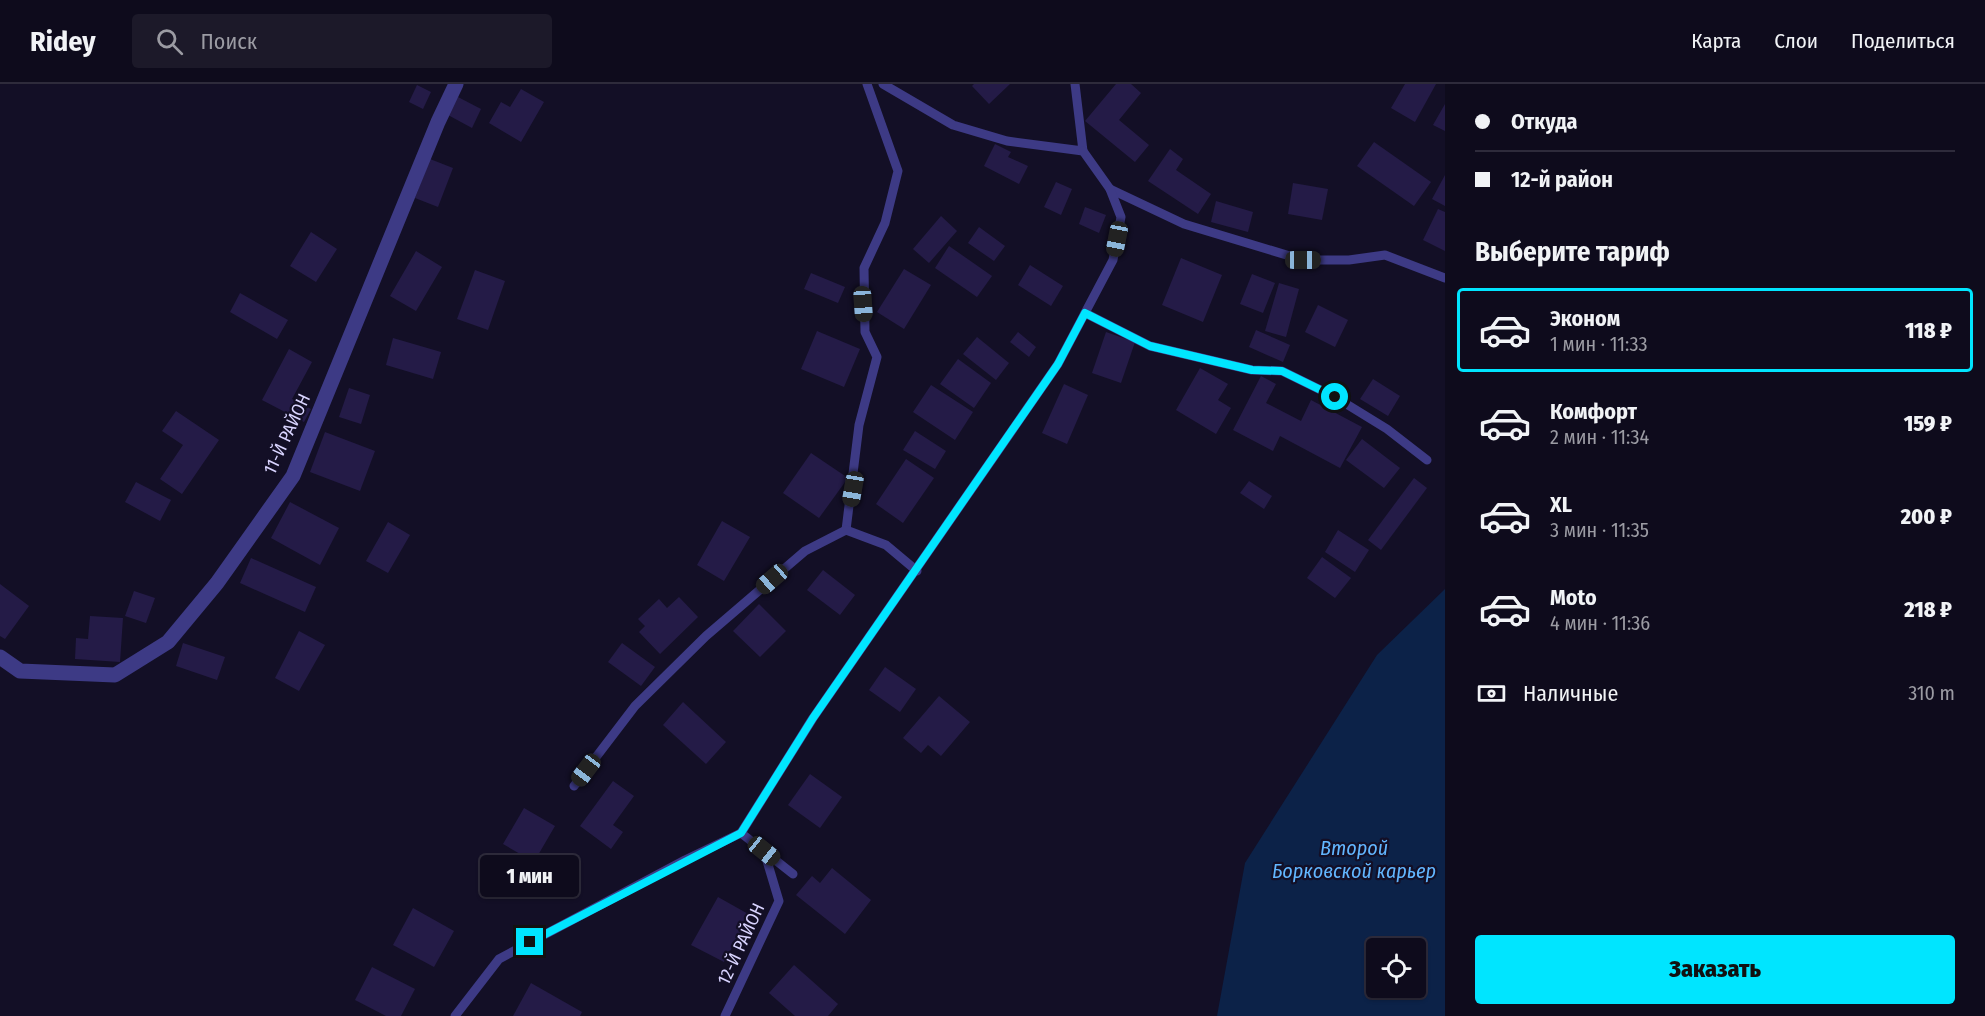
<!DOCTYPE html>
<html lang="ru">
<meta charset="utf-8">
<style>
body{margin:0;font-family:"Fira Sans Condensed",sans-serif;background:#1c1929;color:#f1f3f6;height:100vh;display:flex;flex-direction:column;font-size:22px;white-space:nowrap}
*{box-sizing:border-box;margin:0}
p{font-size:20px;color:#9b9ba3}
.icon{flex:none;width:33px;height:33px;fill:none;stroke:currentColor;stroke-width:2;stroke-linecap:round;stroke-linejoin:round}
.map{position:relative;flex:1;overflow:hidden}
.panel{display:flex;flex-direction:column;background:#0e0b1c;width:540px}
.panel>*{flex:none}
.top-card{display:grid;align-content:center;height:132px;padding:0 30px;background:#0e0b1c}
.fabs{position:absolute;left:1366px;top:854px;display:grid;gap:12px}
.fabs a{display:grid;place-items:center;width:60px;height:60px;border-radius:6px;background:#0e0b1c;box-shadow:0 2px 4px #0004,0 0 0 2px #2e2b3b;font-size:30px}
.end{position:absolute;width:27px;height:27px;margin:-14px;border:8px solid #00e5ff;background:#111;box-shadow:0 0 0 3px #111}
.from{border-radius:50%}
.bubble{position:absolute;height:42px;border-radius:6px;background:#0e0b1c;box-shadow:0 2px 4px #0004,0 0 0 2px #2e2b3b;font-size:20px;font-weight:800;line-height:42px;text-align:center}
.car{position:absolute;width:18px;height:36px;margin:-18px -9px;border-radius:8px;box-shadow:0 0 4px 2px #0007;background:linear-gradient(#222 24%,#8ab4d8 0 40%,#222 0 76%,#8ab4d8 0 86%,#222 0)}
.top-card b{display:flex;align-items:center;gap:21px;height:57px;font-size:22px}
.top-card b+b{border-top:2px solid #2e2b3b}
.top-card i{width:15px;height:15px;background:#f1f3f6}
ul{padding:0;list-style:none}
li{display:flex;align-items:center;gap:18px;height:84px;margin:0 12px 9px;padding:0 18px;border:3px solid transparent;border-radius:6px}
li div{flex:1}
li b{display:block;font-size:22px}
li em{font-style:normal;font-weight:800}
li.on{border-color:#00e5ff}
li>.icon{width:54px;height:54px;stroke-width:1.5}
h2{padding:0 30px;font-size:27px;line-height:72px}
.pay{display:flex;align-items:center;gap:15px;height:66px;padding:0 30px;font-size:22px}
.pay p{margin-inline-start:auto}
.cta{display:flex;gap:12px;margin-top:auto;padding:12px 30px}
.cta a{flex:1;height:69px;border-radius:6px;background:#00e5ff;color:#111;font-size:24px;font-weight:800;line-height:69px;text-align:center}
header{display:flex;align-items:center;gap:36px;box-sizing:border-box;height:84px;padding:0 30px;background:#0e0b1c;border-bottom:2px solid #2e2b3b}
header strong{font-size:28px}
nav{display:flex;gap:33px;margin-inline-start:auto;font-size:21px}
.search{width:420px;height:54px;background:#1c1929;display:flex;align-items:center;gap:15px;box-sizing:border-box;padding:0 21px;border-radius:6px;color:#9b9ba3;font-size:22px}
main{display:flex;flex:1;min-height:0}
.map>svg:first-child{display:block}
.water{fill:#0c2248;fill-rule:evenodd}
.building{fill:#241b47}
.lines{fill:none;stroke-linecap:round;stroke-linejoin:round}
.service{stroke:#3d3a85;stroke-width:9}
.minor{stroke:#3d3a85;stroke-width:15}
.route{stroke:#00e5ff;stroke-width:8}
.labels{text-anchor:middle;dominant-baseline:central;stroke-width:4.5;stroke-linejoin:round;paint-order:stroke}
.street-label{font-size:18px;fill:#d9d4ff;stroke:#130f26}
.water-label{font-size:20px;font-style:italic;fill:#62b6ff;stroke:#130f26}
</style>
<header>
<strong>Ridey</strong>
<div class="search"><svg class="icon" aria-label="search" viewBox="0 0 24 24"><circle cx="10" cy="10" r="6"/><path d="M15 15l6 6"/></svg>Поиск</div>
<nav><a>Карта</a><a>Слои</a><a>Поделиться</a></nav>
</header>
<main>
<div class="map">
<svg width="1445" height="932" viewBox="0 0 1445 932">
<rect width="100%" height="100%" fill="#130f26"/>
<!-- water -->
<path class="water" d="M1445,505V932H1217L1245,779L1377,571ZM1377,864H1416V903H1377Z"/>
<!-- building -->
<g class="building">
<polygon points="974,0 1010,0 989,20 972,2"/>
<polygon points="1116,0 1131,0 1141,9 1119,36 1149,61 1135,78 1085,37"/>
<polygon points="1405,0 1436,0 1415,38 1391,24"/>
<polygon points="417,1 431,8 423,25 409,18"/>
<polygon points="521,5 544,18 521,58 489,39 501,18 510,23"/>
<polygon points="458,13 481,25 472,44 448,31"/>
<polygon points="1445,20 1445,47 1433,41"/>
<polygon points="1374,58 1431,98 1414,122 1357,82"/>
<polygon points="995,60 1011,68 1008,73 1028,82 1019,100 984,82"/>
<polygon points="1170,65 1183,75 1176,86 1211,110 1198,130 1148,97"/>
<polygon points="430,75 453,84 438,123 415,114"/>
<polygon points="1445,91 1445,122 1432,115"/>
<polygon points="1056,98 1072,105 1061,131 1044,123"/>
<polygon points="1293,99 1328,105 1322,136 1288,130"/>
<polygon points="1216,117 1253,128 1248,148 1211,138"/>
<polygon points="1085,123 1106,131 1099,149 1079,140"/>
<polygon points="1438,125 1445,128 1445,167 1423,156"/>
<polygon points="941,132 957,147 929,179 913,165"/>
<polygon points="979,143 1005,162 994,177 968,159"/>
<polygon points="311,148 337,165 316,198 290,182"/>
<polygon points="949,162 992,192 977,213 935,184"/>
<polygon points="416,167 442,183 416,227 390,212"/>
<polygon points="1181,174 1222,191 1203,238 1162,221"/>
<polygon points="1030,181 1063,202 1051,222 1018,201"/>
<polygon points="904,185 931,201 904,245 877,228"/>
<polygon points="475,186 505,197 488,246 457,235"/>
<polygon points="811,189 845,203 838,219 804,205"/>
<polygon points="1252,190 1275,199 1263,229 1240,220"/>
<polygon points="1279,199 1299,205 1286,253 1265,247"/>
<polygon points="240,209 288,236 277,255 230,228"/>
<polygon points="1318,221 1348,236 1335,263 1305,248"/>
<polygon points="1256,246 1290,261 1283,278 1249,263"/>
<polygon points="817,247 860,265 844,303 801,285"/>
<polygon points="1018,248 1036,263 1029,273 1010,258"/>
<polygon points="1106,248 1135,258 1121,299 1092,289"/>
<polygon points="977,253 1009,279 996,296 963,270"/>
<polygon points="393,254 441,268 433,295 386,281"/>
<polygon points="289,265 312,278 292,315 311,325 304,338 262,316"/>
<polygon points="958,275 991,299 974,324 940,300"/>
<polygon points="1200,284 1228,300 1218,316 1231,324 1216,350 1176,326"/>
<polygon points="1261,292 1276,300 1266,319 1301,337 1311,316 1362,343 1340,384 1280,352 1273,367 1233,346"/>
<polygon points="1373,295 1400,312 1388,332 1360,315"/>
<polygon points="1064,300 1088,311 1067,360 1042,349"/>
<polygon points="931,301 973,328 955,356 913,328"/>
<polygon points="349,304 370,311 361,340 339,333"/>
<polygon points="176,327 219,356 182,410 160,395 183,361 162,347"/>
<polygon points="915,347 946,367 935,385 903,366"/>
<polygon points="325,348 375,367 360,407 310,388"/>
<polygon points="1362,355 1400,384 1384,404 1346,376"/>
<polygon points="811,369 848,394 819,434 783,409"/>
<polygon points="906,375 934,394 903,439 876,420"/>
<polygon points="1414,394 1427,404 1381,466 1368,456"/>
<polygon points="1249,397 1272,412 1264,425 1240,409"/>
<polygon points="136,398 171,416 160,437 125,418"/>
<polygon points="290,418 339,444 320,481 271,454"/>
<polygon points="722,437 750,453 724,497 697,481"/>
<polygon points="388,438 410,451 388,489 366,477"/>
<polygon points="1338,446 1369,466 1355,488 1325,468"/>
<polygon points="1322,473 1351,494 1335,514 1307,494"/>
<polygon points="251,474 316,503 305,528 240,499"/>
<polygon points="823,486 855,511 840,531 807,506"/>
<polygon points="0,500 29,522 5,555 0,552"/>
<polygon points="134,507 155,514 146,539 125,532"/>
<polygon points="679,513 698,533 660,570 639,548 645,542 638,535 659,515 667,524"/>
<polygon points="759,520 786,547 760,573 733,547"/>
<polygon points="90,532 123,534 120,578 75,575 76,554 88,555"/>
<polygon points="299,547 325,561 299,607 275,594"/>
<polygon points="183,559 225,573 217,596 176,582"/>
<polygon points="622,559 655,583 641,602 608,578"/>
<polygon points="885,583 916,605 900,628 869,606"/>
<polygon points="939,612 970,638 941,672 928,661 921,669 903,654"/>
<polygon points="683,618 726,658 706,680 663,641"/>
<polygon points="810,690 842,713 820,744 788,721"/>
<polygon points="613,697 634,712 613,741 623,748 611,765 580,742"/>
<polygon points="524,724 555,742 534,778 503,760"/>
<polygon points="832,784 871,816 845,850 796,811 812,792 820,799"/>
<polygon points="718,813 750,831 724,878 691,861"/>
<polygon points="413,824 454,847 434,883 393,861"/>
<polygon points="794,881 838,920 828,932 795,932 769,909"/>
<polygon points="372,883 415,905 401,932 386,932 355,916"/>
<polygon points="531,899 582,928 580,932 513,932"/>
</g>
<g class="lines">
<!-- service -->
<g class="service">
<polyline points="883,0 953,41 1007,57 1083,67 1075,0"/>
<polyline points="1110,105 1184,140 1303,176 1349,176 1385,171 1445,194"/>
<polyline points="1085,229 1150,262 1252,286 1282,287 1335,313 1387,345 1427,376"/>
<polyline points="846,446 859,341 877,273 865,248 864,184 885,139 898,87 867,0"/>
<polyline points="574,702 635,622 706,552 805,467 846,446 886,461 917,487"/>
<polyline points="741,749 813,634 1058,280 1113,176 1121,133 1110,105 1083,67"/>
<polyline points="455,932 499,875 685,776 741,749 793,790"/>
<polyline points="725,932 779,817 764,767"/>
</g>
<!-- minor -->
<polyline class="minor" points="0,573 20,587 115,591 168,558 217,499 293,392 438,38 456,0"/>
</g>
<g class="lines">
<!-- route -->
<polyline class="route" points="530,858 741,749 813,634 1058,280 1085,229 1150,262 1252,286 1282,287 1335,313"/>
</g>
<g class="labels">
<!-- street labels -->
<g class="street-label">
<text transform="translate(287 350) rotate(-65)">11-Й РАЙОН</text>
<text transform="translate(741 860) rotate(-65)">12-Й РАЙОН</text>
</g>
<!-- water labels -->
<g class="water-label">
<text x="1354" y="764">Второй<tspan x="1354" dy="23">Борковской карьер</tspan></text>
</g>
</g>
</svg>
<div class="fabs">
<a><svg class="icon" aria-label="locate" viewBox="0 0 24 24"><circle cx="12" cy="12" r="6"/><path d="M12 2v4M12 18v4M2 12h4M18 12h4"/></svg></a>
</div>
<i class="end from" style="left:1335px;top:313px"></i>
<i class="end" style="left:530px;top:858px"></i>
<div class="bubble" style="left:480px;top:771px;width:99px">1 мин</div>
<i class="car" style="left:1117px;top:155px;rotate:191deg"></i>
<i class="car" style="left:1303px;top:176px;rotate:90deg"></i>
<i class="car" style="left:863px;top:220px;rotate:176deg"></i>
<i class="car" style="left:853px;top:405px;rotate:190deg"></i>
<i class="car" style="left:772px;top:495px;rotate:229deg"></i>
<i class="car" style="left:586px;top:686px;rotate:217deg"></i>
<i class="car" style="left:764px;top:767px;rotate:129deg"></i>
</div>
<section class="panel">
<div class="top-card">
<b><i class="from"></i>Откуда</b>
<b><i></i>12-й район</b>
</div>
<h2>Выберите тариф</h2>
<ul>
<li class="on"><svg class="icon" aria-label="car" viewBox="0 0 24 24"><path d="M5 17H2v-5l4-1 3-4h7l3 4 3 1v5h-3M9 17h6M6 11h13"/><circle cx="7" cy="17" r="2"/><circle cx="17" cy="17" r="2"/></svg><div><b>Эконом</b><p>1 мин · 11:33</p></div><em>118 ₽</em></li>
<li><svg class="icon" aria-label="car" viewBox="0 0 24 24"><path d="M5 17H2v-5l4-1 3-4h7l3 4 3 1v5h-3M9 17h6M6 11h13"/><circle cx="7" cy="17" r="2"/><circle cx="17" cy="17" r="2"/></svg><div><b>Комфорт</b><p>2 мин · 11:34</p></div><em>159 ₽</em></li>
<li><svg class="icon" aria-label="car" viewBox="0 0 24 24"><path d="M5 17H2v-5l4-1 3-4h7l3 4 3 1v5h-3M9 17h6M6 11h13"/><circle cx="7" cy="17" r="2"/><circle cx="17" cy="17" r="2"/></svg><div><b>XL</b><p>3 мин · 11:35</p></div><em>200 ₽</em></li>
<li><svg class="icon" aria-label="car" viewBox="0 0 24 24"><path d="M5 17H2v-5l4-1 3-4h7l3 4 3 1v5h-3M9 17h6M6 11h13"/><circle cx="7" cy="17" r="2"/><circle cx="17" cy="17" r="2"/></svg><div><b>Moto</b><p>4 мин · 11:36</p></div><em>218 ₽</em></li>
</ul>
<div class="pay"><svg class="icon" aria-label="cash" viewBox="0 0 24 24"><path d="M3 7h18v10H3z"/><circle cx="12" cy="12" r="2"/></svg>Наличные<p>310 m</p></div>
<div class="cta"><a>Заказать</a></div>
</section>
</main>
